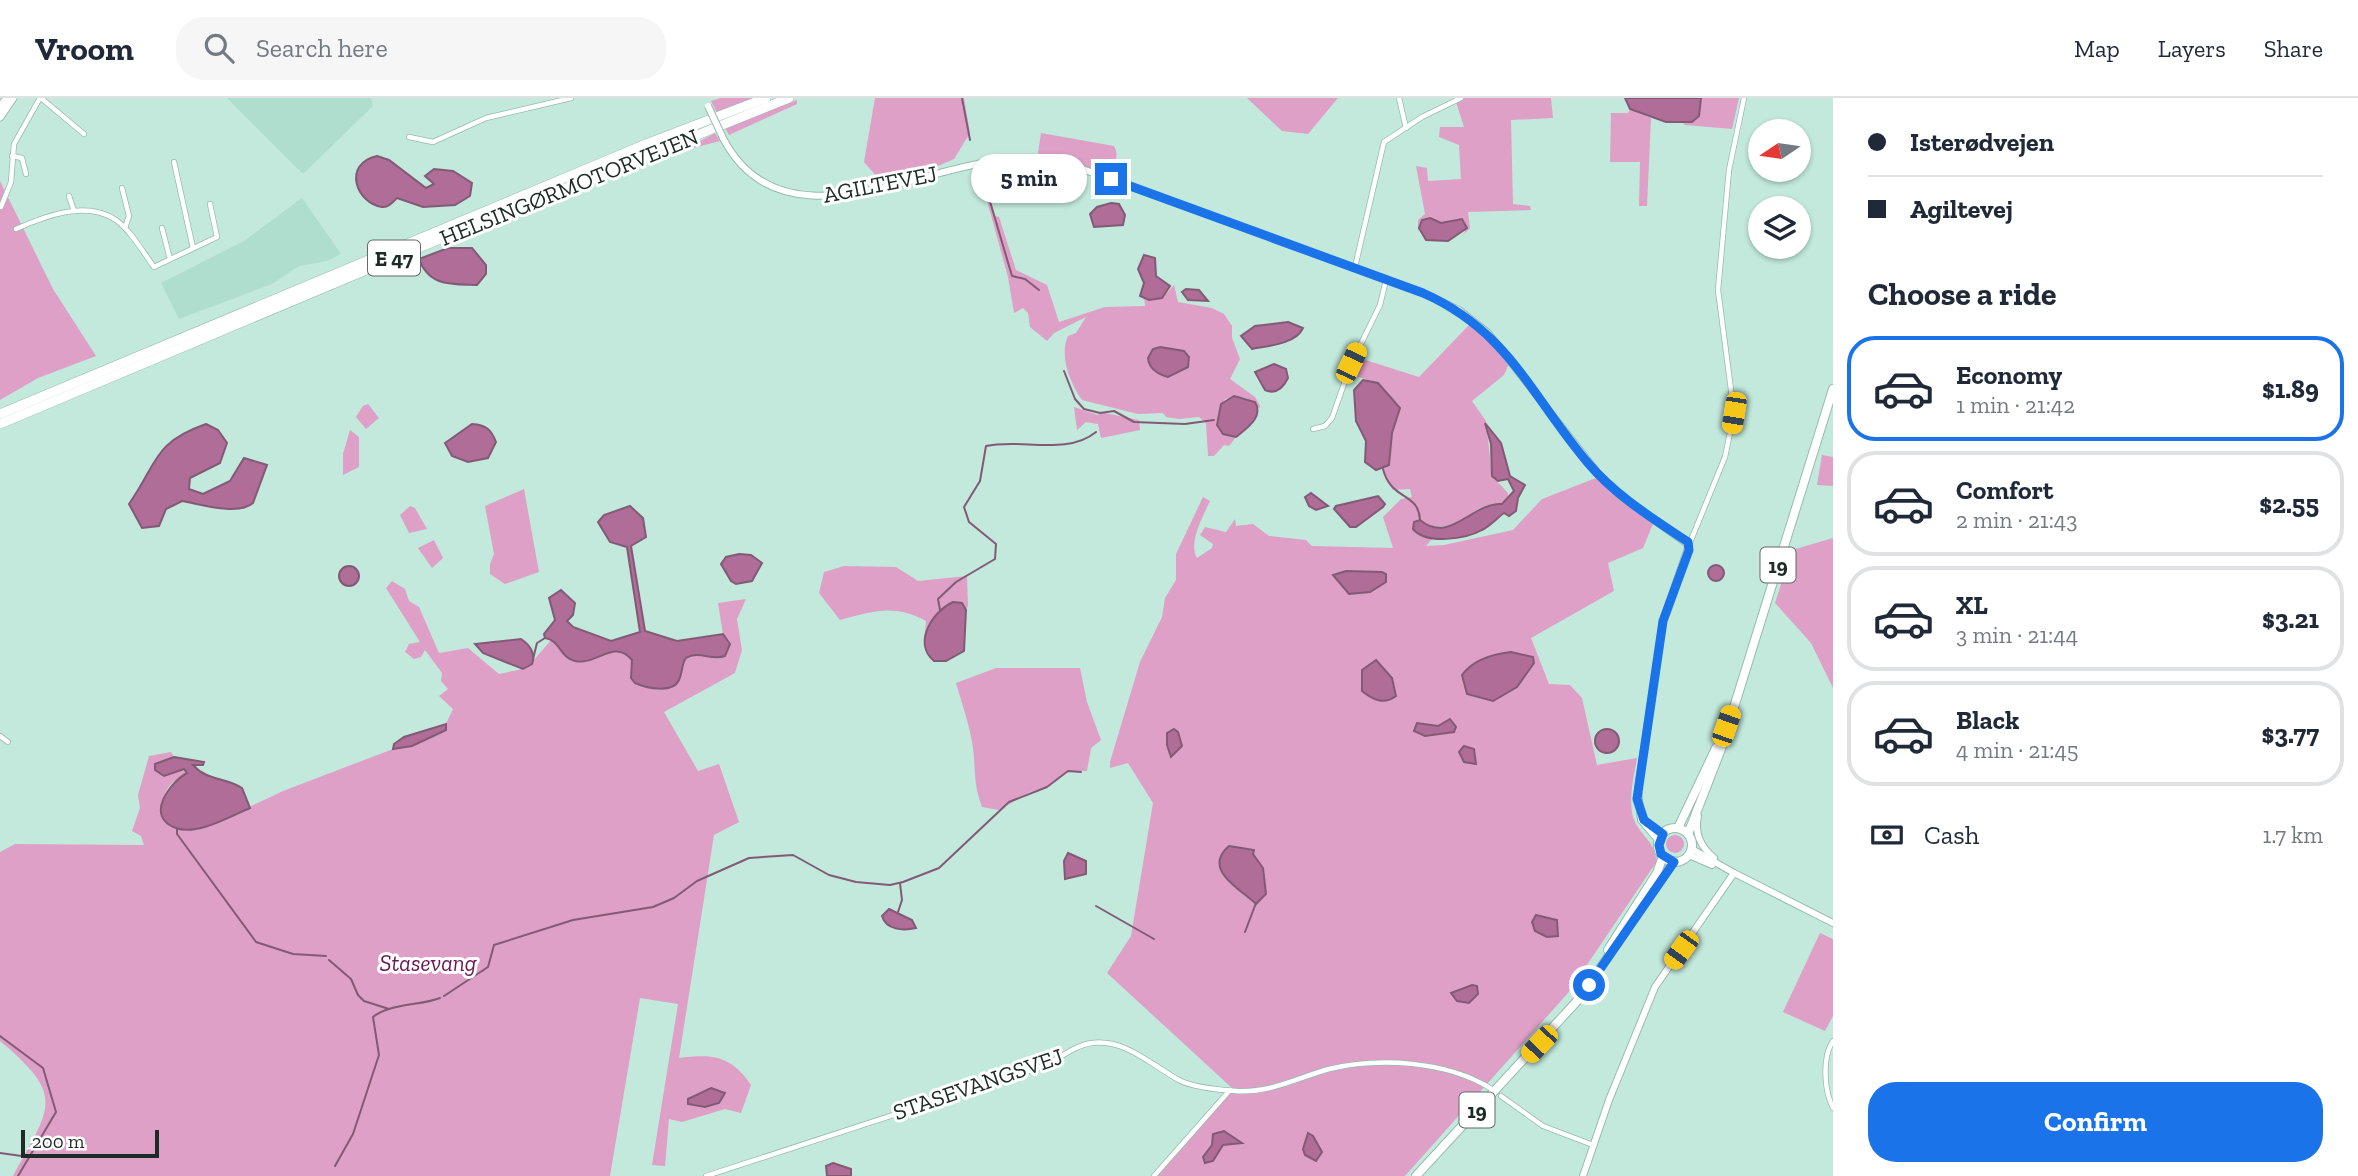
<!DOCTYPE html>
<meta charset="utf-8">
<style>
body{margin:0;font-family:"Zilla Slab",serif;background:#f6f6f7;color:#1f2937;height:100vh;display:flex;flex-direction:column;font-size:26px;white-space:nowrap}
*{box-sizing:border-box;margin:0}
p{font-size:23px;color:#747a83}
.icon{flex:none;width:38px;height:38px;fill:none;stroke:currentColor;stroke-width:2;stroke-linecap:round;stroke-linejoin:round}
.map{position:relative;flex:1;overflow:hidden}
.side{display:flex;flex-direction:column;background:#fff;width:525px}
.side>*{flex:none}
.guide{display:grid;align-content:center;height:154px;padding:0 35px;background:#fff}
.needle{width:46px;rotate:257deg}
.controls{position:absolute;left:1748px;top:21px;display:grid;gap:14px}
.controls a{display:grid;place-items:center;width:63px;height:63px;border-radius:50%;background:#fff;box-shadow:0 2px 5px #0004;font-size:35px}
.scale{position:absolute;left:21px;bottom:18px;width:138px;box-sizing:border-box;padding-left:7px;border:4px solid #1d2c27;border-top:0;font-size:19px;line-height:24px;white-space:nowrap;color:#1d2c27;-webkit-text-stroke:5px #fff;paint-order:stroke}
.end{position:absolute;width:32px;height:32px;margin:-16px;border:9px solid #1a73e8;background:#fff;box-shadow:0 0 0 4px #fff}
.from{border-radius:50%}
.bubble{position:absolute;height:49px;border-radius:24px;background:#fff;box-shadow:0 2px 5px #0004;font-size:23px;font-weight:700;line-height:49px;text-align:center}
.car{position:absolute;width:21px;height:42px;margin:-21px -10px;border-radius:9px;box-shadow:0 0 5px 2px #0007;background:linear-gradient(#f5c518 24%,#345 0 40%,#f5c518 0 76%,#345 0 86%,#f5c518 0)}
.guide b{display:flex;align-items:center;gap:24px;height:66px;font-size:26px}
.guide b+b{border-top:2px solid #e0e1e3}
.guide i{width:18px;height:18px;background:#1f2937}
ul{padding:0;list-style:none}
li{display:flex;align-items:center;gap:21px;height:105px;margin:0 14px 10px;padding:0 21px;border:4px solid #e0e1e3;border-radius:28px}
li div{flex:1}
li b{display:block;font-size:26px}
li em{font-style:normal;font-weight:700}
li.active{border-color:#1a73e8}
li>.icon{width:63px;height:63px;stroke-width:1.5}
h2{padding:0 35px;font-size:32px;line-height:84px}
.pay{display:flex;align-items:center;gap:18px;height:77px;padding:0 35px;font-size:26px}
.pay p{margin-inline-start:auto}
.primary-button{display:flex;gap:14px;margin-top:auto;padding:14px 35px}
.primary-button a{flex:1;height:80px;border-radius:28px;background:#1a73e8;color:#fff;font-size:28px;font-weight:700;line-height:80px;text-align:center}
header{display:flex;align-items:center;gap:42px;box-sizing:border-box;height:98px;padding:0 35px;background:#fff;border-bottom:2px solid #e0e1e3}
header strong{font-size:33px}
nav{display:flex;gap:38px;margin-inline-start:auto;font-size:24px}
.search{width:490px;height:63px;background:#f6f6f7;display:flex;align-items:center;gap:18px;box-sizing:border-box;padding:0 24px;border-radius:28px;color:#747a83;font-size:26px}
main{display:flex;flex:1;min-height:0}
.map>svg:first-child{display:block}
.built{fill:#afdece}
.green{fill:#dea0c6}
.water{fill:#af6d98;stroke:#835a76;stroke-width:2}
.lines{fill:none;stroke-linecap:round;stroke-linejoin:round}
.stream{stroke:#835a76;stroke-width:2}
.minor-casing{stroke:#96bcaf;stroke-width:6}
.tertiary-casing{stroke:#96bcaf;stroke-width:8}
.secondary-casing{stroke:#96bcaf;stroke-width:9}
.primary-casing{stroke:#96bcaf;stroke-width:10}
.trunk-casing{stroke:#96bcaf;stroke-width:10}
.motorway-casing{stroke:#96bcaf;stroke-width:10}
.minor{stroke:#fff;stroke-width:4.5}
.tertiary{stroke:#fff;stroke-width:6}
.secondary{stroke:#fff;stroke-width:7}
.primary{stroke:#fff;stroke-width:8}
.trunk{stroke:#fff;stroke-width:8}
.motorway{stroke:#fff;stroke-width:9}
.tertiary-bridge-casing{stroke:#96bcaf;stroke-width:8;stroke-linecap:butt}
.tertiary-bridge{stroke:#fff;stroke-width:6}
.route{stroke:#1a73e8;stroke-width:9}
.labels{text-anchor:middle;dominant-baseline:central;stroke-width:6;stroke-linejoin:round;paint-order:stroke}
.shield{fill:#fff;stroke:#616b68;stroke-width:2}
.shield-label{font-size:21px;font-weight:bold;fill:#1d2c27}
.street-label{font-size:23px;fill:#1d2c27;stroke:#fff}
.park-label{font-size:23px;font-style:italic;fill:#6b1a54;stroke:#fff}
</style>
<header>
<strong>Vroom</strong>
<div class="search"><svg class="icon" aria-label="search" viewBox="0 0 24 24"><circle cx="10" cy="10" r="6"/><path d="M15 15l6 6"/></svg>Search here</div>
<nav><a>Map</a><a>Layers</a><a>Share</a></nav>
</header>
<main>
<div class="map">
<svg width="1833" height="1078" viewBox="0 0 1833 1078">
<rect width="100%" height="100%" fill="#c2e9db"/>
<!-- built -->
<g class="built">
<polygon points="227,0 371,0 373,8 303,76"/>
<polygon points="302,100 341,156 327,163 299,168 272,186 179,221 161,185 244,143"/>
</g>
<!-- green -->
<g class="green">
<polygon points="721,0 753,0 717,15 711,3"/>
<polygon points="875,0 964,0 970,35 954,61 920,76 877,79 864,64"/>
<polygon points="1247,0 1338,0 1308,36 1282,33"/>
<path d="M1464,0H1551L1553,20L1511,22L1513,106L1530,108L1531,112L1468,114L1470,130L1462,138L1465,134L1462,121C1455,121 1452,124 1445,125C1436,125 1431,120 1422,122L1418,134V122L1425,116L1416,68L1427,70L1428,83L1461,81L1459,47L1439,39L1440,29H1464L1456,4Z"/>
<polygon points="1701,0 1739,0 1732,31 1685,27 1682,24 1692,24 1699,18"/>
<polygon points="797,2 797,6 729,37 725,30"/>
<polygon points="1630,11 1651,20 1647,108 1639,108 1640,64 1610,64 1611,15 1628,15"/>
<polygon points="715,35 720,43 682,53"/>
<path d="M1041,35L1114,48C1119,56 1116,69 1110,76L1042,59L1038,55Z"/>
<path d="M1012,66L1020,67L1021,73L997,79L989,73L983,77L995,118L999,119L1016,172L1047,187L1059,224L1105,209L1145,208L1144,199L1150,202L1167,195L1174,187L1178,204L1212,210L1224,216L1232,228V240L1240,261L1230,281L1255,299L1260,308L1259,311C1251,298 1238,297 1225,301L1217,327L1230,338L1236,339L1229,348L1224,347L1214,358H1208L1206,325L1199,319L1179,321L1166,319L1163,315L1138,316L1082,302C1070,285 1059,258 1068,238L1076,235L1086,219L1054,235L1047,243L1030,229L1028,215L1023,210L1014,215L1008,179L978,70Z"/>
<polygon points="0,83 53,191 96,258 38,280 0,302"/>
<path d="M1470,226L1494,246L1509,265L1504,277L1472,303L1486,323L1492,378L1508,395V400L1502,406C1467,404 1471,433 1427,428L1430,440H1433L1426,448L1444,447L1513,432L1542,401L1596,380L1653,426L1643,450L1608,465L1614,493L1531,540L1549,586L1570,587L1582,600L1597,667L1637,660C1634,678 1626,708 1636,726C1646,743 1652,741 1657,763L1568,895L1405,1078H1155L1232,990L1107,875L1131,838L1153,705L1128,665L1110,670V664L1140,564L1162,519L1165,500L1176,482V456L1203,399L1210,403C1203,418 1188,445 1197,460L1212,450L1213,446L1200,437L1205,429L1226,434L1235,421L1236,428L1253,426L1269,438L1306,442L1312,448L1393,450L1383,419L1401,401L1412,399L1410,391L1393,392L1383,371L1390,361L1392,335L1400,310L1378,285L1349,276L1356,259L1419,279Z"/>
<polygon points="368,306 379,320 366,331 356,319 363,308"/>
<polygon points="1074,309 1098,317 1100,314 1139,322 1140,332 1101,340 1098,326 1086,324 1077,332"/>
<polygon points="350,332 359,339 359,369 343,377 343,356"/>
<polygon points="1822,357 1833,359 1833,388 1817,387"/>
<polygon points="524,391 539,474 505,486 490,476 490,466 494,456 485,408"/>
<polygon points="410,408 415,410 427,431 409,435 400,417"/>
<polygon points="1833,440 1833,590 1811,545 1775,505 1792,452"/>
<polygon points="434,442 443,460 432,470 418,450"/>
<path d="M844,468L896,469L918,483L967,478L968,508L966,512L962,505C939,502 931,525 924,543L926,523C893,506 875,513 840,522L819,495L824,474Z"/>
<path d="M392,483L405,491L409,503L419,509L439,555L468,550L499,576L527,570L552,541C559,548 561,557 570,561C592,571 613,538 632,562L631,580L680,578L683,563L692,556L727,555L730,546L723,536L718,505L746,501L737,521L742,552L735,575L664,614L698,673L719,666L739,724L714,737L679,960C712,956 731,957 751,987L741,1015L725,1011L682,1024L669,1021L665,1068L652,1067L678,906L640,900L610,1078H13C50,1009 67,999 0,943V754L15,746L144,747L141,738L132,733L140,710L138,697L149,658L171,654L174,659L155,666L164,678L184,671L187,676C171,682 165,691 161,707L188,731L224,721L283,693L393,651L412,648L446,632V626L453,611L439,598L448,591L441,583L442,575L425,552L421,559L414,561L405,554L409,546L420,544L386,490Z"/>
<path d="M996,570H1080L1087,604L1101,642L1091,650L1087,673H1068L1047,689L1030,694L999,712L982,709C973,685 976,673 973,650C970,628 962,606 956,585Z"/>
<circle cx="1675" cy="746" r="9"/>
<polygon points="1820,835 1833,841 1833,918 1825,933 1783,914"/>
</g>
<!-- water -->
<g class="water">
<polygon points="1625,0 1701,0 1699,18 1692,24 1666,24 1630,11"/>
<path d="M377,58L389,62L426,90L434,86L425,78L434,71L453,73L472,85L470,98L455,107L423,109L397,100C393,104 388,110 382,109C356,105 342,66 377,58Z"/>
<polygon points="1111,105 1119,106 1125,117 1123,127 1094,129 1090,116 1097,109"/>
<polygon points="1430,120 1441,125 1462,121 1467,130 1448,143 1426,142 1419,130 1422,122"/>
<path d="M448,150H472L486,167V176L477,187C452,186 429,189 419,161Z"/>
<polygon points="1144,157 1155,160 1156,178 1170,188 1162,200 1149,202 1140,198 1144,185 1138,171"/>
<polygon points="1186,191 1199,192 1208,203 1188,202 1182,194"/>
<path d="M1288,224L1303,230C1296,246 1267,248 1252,251L1241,238L1255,228Z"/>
<path d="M1160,249L1184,253L1189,259L1188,269L1168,279C1157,276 1149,271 1148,260L1153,251Z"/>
<path d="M1274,266L1286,271L1288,280C1283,290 1276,297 1265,292L1255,274Z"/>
<polygon points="1363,282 1378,285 1400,310 1392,335 1389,367 1376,372 1365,364 1366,343 1356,323 1354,292"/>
<path d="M1234,298L1255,304C1264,319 1247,330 1236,339L1223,336L1217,327L1221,306Z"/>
<path d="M1485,325L1501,345L1510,378L1525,387L1518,400L1516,413L1509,418L1504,415C1497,420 1490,428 1482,432C1466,441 1426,447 1413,431L1414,424L1420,422C1450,447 1472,404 1502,406L1514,393L1508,381L1498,383L1492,378L1491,346Z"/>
<path d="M206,326L218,332L227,345L220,365L190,380L189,391L203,396L230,383L244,360L267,367L253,405C238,418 200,406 182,403L166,411L159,428L142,430L129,406C158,365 152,345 206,326Z"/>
<path d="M472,326C486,327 491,331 496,344L488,360L468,364L452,358L445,345Z"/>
<polygon points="1311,395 1328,408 1316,412 1309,408 1305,399"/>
<polygon points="1378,398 1385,406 1383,409 1356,429 1350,429 1334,411 1336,408"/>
<path d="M630,408L643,420L646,439L631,448L645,533L677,543L723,536L730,546L725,558C711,563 699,552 686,560C681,567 683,574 679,582C673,596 646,590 635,585L631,580L632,562C614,540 596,568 575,563C560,560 560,542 545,540L544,536L555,522L549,500L561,492L575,505L573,517L567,523L573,529L611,543L640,534L627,449L610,444L598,424L604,417Z"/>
<polygon points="739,456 751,457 762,465 752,483 736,486 731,483 721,466 726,459"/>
<circle cx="1716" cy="475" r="8"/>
<circle cx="349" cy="478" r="10"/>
<polygon points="1346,473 1382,474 1386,476 1386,484 1370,494 1349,496 1333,477"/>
<path d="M953,504L962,505L966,512L964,553L946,563H934C912,545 933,513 953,504Z"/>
<path d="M521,541C530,547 536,556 532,566L523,571L483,555L475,546Z"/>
<path d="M1511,554L1533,559L1534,565L1517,589L1493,603L1467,596L1462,577C1473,562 1493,556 1511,554Z"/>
<path d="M1376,562L1392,580L1396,598C1384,607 1373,602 1362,593V572Z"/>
<polygon points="1450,621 1456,629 1454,634 1425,638 1414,633 1417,625 1438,628"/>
<polygon points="446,626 446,632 412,648 393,651 394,646 404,639"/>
<circle cx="1607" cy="643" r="12"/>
<polygon points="1174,631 1178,634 1182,648 1171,659 1167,647 1167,635"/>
<polygon points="1464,648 1474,651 1476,666 1464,664 1459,654"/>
<path d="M174,659L204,664L203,667H193C207,683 225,679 242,690L250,710C231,718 197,738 176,730C144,719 170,684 187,675L184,671L164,678L155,672V666Z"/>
<path d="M1229,748L1254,752L1253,756L1263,770L1266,796L1256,806C1242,792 1201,772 1229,748Z"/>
<polygon points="1068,755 1086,763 1086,776 1065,781 1064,763"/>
<path d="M889,811L912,822L916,830C903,833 886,832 882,818Z"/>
<polygon points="1536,817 1557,822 1558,838 1547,839 1535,833 1532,824"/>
<polygon points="1472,887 1477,888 1478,896 1469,905 1457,903 1451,895"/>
<polygon points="711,990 725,995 719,1005 705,1009 688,1006 688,1001"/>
<polygon points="1224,1033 1242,1045 1223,1047 1213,1063 1205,1065 1203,1059 1212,1047 1213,1036"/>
<polygon points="1308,1035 1313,1038 1322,1054 1316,1063 1305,1057 1303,1051"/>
<polygon points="833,1065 851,1071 851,1078 827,1078 826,1068"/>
</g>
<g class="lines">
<!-- stream -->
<g class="stream">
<polyline points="962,0 970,42"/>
<polyline points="981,73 1012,178 1025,181 1039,192"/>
<polyline points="1064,273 1075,301 1084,311 1100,315 1114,313 1134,324 1185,326 1214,322"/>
<path d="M1383,371C1391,403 1419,394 1420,422"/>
<path d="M940,512L938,501L956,484L995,461L996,446L969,424L964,409L980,383L986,348C1020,340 1067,358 1096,334"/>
<polyline points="533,561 537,545 545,540"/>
<polyline points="177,731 177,736 256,844 293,856 326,858"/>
<polyline points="1096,808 1154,841"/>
<polyline points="898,814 902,802 900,785"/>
<polyline points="1245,834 1256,805"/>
<polyline points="329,862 351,881 358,897 364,903 389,911"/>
<polyline points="444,898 488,869 494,847 573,822 653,809 674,800 697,783 749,760 793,757 829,777 856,784 890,787 903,784 939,770 1009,704 1047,689 1068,673 1081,674"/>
<polyline points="0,938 43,970 56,1014 18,1078"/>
<polyline points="0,1055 29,1059"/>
<path d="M335,1068L353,1036L379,957L373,919C390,905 420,908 440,900"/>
</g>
<defs>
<g id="minor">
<polyline points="41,0 84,36"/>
<polyline points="1399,0 1406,30"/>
<polyline points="409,39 433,44 486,20 571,0"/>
<polyline points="12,58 22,60 26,76"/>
<polyline points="174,64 193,150"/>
<polyline points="122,90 129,118 125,130"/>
<polyline points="69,98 74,113"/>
<polyline points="1,109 11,84 14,46 40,0"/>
<polyline points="162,130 170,161"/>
<path d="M16,131C45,118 86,102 116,122C131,133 143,154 154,169L217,139L210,106"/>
<polyline points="1355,169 1384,44 1422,19 1461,0"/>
<polyline points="1313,331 1325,328 1332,320 1351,266 1380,207 1386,182"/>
<polyline points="1689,447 1725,359 1734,315 1718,192 1729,72 1744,0"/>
<polyline points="0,638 8,644"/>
<path d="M1833,943C1822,959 1824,992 1833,1010"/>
<polyline points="1501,998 1543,1028 1593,1047"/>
<path d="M706,1078L1044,968C1059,961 1075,947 1092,945C1126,941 1151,967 1179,982C1192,989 1221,992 1236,993C1271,995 1297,980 1329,971C1379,959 1446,963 1490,990"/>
<polyline points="1154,1078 1230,992"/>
</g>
<g id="tertiary">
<path d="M723,40C778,147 907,75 994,63C1021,60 1047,62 1074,68L1423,195L1459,212L1488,235L1600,378L1622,399L1689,447L1663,523L1638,691L1641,722L1659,743"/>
<path d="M1698,718C1694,735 1701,749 1714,760"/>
<polyline points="1645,723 1663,736"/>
<polyline points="1692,751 1734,775 1833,825"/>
<polyline points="1689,757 1712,767"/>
<polyline points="1583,1078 1609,1002 1655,889 1734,775"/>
</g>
<g id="secondary">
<polyline points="0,9 7,0"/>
<polyline points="0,19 13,0"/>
</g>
<g id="primary">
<polyline points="1678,730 1716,650"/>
<circle cx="1675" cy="747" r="17"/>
<polyline points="1688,736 1721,651 1833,291"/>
</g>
<g id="trunk">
<polyline points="1608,852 1657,775 1663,758"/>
<polyline points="1416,1078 1579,901 1674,763"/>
</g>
<g id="motorway">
<polyline points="0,316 646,46 766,0"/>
<polyline points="0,326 452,136 789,0"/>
</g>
</defs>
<!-- minor casing -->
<use href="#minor" class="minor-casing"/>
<!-- tertiary casing -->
<use href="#tertiary" class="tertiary-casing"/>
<!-- secondary casing -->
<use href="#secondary" class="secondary-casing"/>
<!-- primary casing -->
<use href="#primary" class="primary-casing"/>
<!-- trunk casing -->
<use href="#trunk" class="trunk-casing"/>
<!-- motorway casing -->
<use href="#motorway" class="motorway-casing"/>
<!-- minor -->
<use href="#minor" class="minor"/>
<!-- tertiary -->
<use href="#tertiary" class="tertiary"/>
<!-- secondary -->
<use href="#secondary" class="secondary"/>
<!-- primary -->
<use href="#primary" class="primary"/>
<!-- trunk -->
<use href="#trunk" class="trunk"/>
<!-- motorway -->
<use href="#motorway" class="motorway"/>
<defs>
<polyline id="tertiary-bridge" points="708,8 723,40"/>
</defs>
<!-- tertiary-bridge casing -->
<use href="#tertiary-bridge" class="tertiary-bridge-casing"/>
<!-- tertiary-bridge -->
<use href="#tertiary-bridge" class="tertiary-bridge"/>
</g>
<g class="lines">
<!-- route -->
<path class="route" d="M1111,81L1423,195C1509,233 1531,298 1588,365C1616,398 1652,420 1688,444L1689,452L1663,523L1637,701L1644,722L1663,736L1659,747L1661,756L1674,764L1589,887"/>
</g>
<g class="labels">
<!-- shield labels -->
<g class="shield">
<rect x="368" y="142.5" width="52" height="35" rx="5"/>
<rect x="1760.5" y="449.5" width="35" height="35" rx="5"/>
<rect x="1459.5" y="994.5" width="35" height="35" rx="5"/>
</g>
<g class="shield-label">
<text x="394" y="160">E 47</text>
<text x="1778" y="467">19</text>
<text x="1477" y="1012">19</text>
</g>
<!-- street labels -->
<g class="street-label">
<text transform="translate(880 86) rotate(-11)">AGILTEVEJ</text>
<text transform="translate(569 89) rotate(-22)">HELSINGØRMOTORVEJEN</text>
<text transform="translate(978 986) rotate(-19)">STASEVANGSVEJ</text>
</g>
<!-- park labels -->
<g class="park-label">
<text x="428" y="865">Stasevang</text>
</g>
</g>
</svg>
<div class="controls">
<a><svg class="needle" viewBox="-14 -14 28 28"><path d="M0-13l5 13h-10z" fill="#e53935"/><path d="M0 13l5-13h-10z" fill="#747a83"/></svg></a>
<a><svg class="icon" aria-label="layers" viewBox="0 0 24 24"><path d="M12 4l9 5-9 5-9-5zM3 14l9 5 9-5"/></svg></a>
</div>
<div class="scale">200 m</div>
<i class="end from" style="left:1589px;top:887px"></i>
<i class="end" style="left:1111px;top:81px"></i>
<div class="bubble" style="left:971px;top:56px;width:116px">5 min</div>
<i class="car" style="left:1351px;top:265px;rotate:25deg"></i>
<i class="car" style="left:1734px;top:315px;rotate:189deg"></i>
<i class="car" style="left:1726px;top:628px;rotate:19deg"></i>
<i class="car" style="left:1681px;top:852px;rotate:216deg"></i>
<i class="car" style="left:1539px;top:946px;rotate:223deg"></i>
</div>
<section class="side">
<div class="guide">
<b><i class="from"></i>Isterødvejen</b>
<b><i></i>Agiltevej</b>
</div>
<h2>Choose a ride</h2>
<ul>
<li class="active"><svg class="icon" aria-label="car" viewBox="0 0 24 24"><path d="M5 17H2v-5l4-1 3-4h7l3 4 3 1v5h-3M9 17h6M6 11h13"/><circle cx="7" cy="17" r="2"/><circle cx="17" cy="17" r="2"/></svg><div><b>Economy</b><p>1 min · 21:42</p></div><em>$1.89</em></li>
<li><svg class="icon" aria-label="car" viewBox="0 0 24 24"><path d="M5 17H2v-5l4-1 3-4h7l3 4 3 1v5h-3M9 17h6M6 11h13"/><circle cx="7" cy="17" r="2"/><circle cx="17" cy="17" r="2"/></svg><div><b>Comfort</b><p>2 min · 21:43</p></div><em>$2.55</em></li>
<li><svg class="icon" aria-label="car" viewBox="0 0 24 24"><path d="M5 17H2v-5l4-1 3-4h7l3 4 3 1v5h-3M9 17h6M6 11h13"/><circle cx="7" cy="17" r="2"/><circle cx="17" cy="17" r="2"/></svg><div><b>XL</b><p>3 min · 21:44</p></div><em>$3.21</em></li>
<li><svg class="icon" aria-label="car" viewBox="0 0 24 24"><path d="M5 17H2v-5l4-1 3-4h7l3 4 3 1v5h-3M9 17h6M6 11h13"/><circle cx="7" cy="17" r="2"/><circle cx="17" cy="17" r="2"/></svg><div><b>Black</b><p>4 min · 21:45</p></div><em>$3.77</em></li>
</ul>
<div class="pay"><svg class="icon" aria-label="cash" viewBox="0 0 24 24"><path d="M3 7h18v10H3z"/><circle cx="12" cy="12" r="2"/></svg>Cash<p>1.7 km</p></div>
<div class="primary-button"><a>Confirm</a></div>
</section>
</main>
